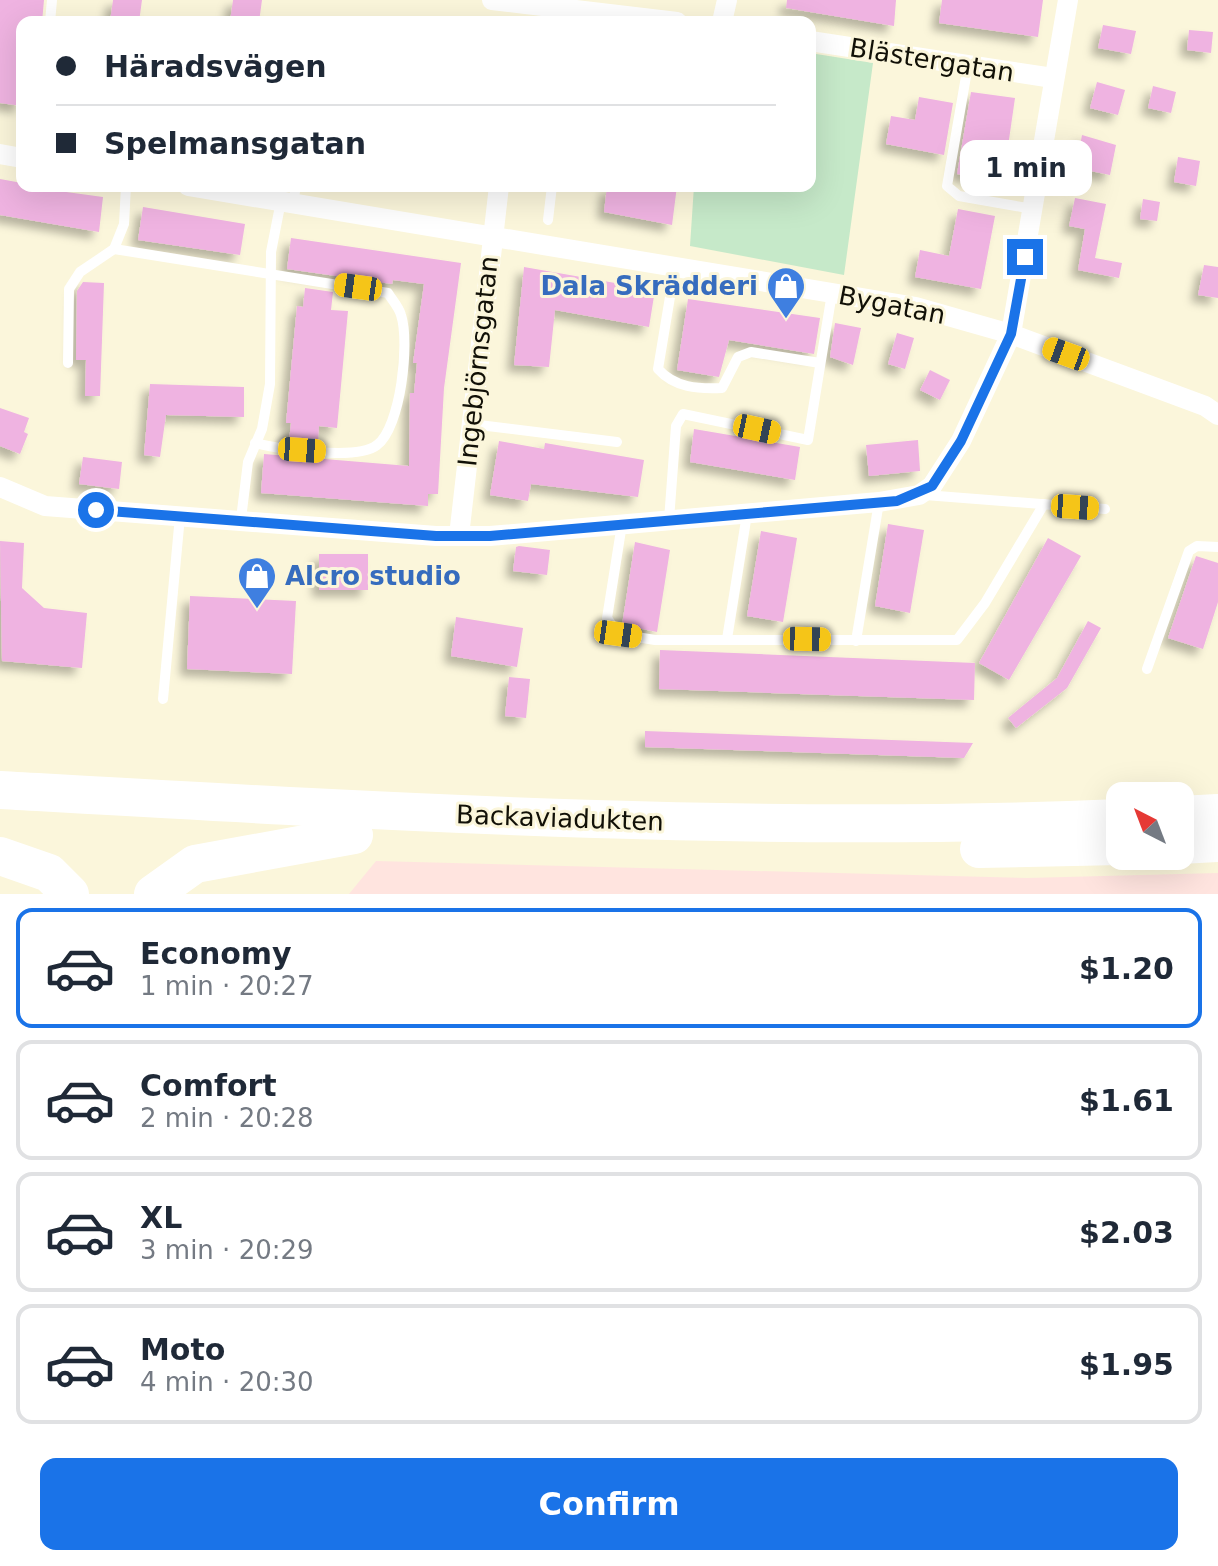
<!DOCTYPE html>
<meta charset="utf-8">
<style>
body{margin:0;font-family:"DejaVu Sans",sans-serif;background:#f2f2f3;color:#1f2937;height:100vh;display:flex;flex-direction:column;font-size:30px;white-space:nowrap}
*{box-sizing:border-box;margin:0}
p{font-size:26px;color:#747a83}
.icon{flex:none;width:44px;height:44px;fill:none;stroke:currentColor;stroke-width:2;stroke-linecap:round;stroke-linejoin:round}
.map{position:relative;height:894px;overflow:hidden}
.drawer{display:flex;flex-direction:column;background:#fff;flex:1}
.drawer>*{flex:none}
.hud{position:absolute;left:16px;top:16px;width:800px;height:176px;border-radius:16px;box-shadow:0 8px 32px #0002;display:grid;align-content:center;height:176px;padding:0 40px;background:#fff}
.needle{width:52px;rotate:318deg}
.buttons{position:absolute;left:1106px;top:782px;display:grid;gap:16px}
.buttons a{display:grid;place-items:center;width:88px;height:88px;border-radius:16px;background:#fff;box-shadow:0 8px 32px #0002;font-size:40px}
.end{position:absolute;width:36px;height:36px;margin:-18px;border:10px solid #1a73e8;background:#fff;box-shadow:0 0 0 4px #fff}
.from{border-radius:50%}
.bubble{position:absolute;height:56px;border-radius:16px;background:#fff;box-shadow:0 8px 32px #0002;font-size:26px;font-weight:700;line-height:56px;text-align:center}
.car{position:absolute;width:24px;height:48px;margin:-24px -12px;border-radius:10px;box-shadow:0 0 6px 2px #0007;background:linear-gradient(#f5c518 24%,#345 0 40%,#f5c518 0 76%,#345 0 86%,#f5c518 0)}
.hud b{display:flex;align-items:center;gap:28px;height:76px;font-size:30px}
.hud b+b{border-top:2px solid #e0e1e3}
.hud i{width:20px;height:20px;background:#1f2937}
ul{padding:14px 0 0;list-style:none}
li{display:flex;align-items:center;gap:24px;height:120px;margin:0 16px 12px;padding:0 24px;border:4px solid #e0e1e3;border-radius:16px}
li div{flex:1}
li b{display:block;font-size:30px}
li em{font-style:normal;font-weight:700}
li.selected{border-color:#1a73e8}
li>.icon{width:72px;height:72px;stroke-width:1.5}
.primary-button{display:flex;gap:16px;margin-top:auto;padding:16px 40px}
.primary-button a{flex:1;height:92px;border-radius:16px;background:#1a73e8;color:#fff;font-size:32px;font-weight:700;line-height:92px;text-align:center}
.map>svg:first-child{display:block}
.industrial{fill:#ffe4df}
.green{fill:#c6e9c9}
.building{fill:#efb3e1;filter:url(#shadow)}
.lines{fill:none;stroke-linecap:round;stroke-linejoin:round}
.lane{stroke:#fff;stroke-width:10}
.street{stroke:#fff;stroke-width:20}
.highway{stroke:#fff;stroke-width:38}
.route{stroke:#1a73e8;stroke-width:10}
.labels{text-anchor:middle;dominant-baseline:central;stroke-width:6;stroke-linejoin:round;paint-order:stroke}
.street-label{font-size:26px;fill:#111007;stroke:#fbf6db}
.shop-label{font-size:26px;font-weight:bold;fill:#366cbe;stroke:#fbf6db;text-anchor:end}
</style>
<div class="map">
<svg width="1218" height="894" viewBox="0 0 1218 894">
<defs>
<filter id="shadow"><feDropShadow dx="-7" dy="7" stdDeviation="4" flood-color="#0004"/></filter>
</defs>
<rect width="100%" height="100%" fill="#fbf6db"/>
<!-- industrial -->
<polygon class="industrial" points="376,861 1027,878 1218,873 1218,894 349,894"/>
<!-- green -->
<polygon class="green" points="810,53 873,63 844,275 690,246 694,186 810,186"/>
<!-- building -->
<g class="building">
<polygon points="0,0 44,0 42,22 22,22 22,106 0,103"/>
<polygon points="113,0 142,0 139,22 110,22"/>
<polygon points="233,0 262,0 259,22 230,22"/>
<polygon points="787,0 896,0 894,26 786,8"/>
<polygon points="942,0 1043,0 1038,37 939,23"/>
<polygon points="1103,25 1136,31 1131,54 1098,48"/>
<polygon points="1189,30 1213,32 1211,53 1187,50"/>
<polygon points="1097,82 1125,90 1118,115 1090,108"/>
<polygon points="1153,86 1176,92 1171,113 1148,108"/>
<polygon points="971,92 1015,98 1003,181 957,174"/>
<polygon points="919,97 953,103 944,155 886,144 891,116 915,120"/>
<polygon points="1082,135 1116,145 1110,175 1076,168"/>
<polygon points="1178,157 1200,161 1196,186 1174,182"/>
<polygon points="0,179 22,183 22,186 103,197 99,232 0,215"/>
<polygon points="607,186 632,189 677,186 672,225 604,212"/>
<polygon points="1075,198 1106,204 1095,258 1122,263 1119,278 1078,270 1085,229 1069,226"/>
<polygon points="1143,199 1160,202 1157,221 1140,219"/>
<polygon points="143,207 245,224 240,255 138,240"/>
<polygon points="958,209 995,216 981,289 915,277 920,250 949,256"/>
<polygon points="291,238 461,263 444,388 438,494 428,494 428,506 261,493 264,454 409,466 410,393 414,393 417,363 413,363 424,284 393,280 392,284 287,269"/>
<polygon points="1204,265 1218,267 1218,298 1198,295"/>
<polygon points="524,267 655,290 649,327 555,310 549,367 514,365"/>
<polygon points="83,282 104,283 100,396 85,396 86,360 76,360 77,291"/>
<polygon points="305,288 333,292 331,310 348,311 337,428 319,426 318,444 289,441 291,423 286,423 297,306 303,307"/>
<polygon points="688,299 820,318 814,354 729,340 719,377 677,370"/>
<polygon points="835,323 861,328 853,365 830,357"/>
<polygon points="897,333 914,338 905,369 888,364"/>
<polygon points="930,370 950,380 940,400 920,390"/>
<polygon points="150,384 244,387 244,417 166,415 160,457 144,455"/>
<polygon points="0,408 29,418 24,432 28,434 20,454 0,446"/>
<polygon points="694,429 800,447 795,480 690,462"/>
<polygon points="918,440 920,471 869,476 866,445"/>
<polygon points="499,441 544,449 545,443 644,460 638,497 531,484 528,501 490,495"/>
<polygon points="83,457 122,462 119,489 79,484"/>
<polygon points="888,524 924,530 910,613 875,606"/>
<polygon points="761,531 797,538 783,622 747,616"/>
<polygon points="1048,538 1081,556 1009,680 979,663"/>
<polygon points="0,541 24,543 22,588 44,608 87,613 82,668 2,661"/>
<polygon points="635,542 670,550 657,632 622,625"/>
<polygon points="519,546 550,550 547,575 513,571 516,547"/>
<rect x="319" y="554" width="49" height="36"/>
<polygon points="1196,556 1218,563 1218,602 1203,649 1168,638"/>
<polygon points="190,596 296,601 292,674 187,669"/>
<polygon points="456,617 523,628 517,667 451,656"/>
<polygon points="1088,621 1101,628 1067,688 1016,728 1008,718 1057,678"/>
<polygon points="660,650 975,663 974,700 659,689"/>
<polygon points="509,677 530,679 526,718 505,716"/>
<polygon points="645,731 973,743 964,758 645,747"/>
</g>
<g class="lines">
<!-- lane -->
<g class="lane">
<polyline points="50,22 52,0"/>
<polyline points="968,65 947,186 959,196 1033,209"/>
<polyline points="293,203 296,186"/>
<polyline points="548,220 552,186"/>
<path d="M114,249L388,293C392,300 399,307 401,315C410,342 401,427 377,445C357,461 280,449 255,443"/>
<path d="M675,267L658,369C675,388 698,389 722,388L738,357L751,352L820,363"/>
<polyline points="68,363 69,289 80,272 114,249 124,224 126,186"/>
<polyline points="471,424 617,442"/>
<polyline points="925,495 1105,509"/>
<polyline points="241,519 248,462 262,429 270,384 271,252 281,201"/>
<polyline points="669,520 676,426 683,414 808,440 832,293"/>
<polyline points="622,524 607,618 618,634 655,640 957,640 985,603 1044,504"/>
<polyline points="727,639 747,514"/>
<polyline points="856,641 879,502"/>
<polyline points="1147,669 1189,551 1197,546 1218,547"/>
<polyline points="163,699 180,516"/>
</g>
<!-- street -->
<g class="street">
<polyline points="492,0 677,22"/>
<polyline points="722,22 727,0"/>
<polyline points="810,41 1053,78"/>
<polyline points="0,154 22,158"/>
<polyline points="188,186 916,307 1011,334 1205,406 1218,415"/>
<polyline points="0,487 45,506 436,536 490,536 879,502 919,495 932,486 961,441 1011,334 1068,0"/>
<polyline points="459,536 499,186"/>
</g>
<!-- highway -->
<g class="highway">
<path d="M0,790C373,811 746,834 1120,818"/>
<polyline points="1180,815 1218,813"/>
<polyline points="1180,845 1218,843"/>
<polyline points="979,849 1120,846"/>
<polyline points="0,856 49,873 70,894"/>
<polyline points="153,894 195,864 354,835"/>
</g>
</g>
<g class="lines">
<!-- route -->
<polyline class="route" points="96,510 436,536 490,536 897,501 932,486 961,441 1011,334 1025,257"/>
</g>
<!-- icons -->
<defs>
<symbol id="shop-pin" viewBox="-11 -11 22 30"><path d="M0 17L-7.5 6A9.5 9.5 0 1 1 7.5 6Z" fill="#3f7fe0" stroke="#fbf6db"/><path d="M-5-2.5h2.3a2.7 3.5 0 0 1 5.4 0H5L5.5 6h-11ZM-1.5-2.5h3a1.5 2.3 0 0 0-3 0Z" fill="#fff"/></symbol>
</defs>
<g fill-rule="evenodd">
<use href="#shop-pin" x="764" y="264" width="44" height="60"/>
<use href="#shop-pin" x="235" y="554" width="44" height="60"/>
</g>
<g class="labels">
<!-- street labels -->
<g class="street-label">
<text transform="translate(932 60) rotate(9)">Blästergatan</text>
<text transform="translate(892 305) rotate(11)">Bygatan</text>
<text transform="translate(478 361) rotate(-84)">Ingebjörnsgatan</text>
<text transform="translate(560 818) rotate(2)">Backaviadukten</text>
</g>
<!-- shop labels -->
<g class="shop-label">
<text x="758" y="286">Dala Skrädderi</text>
<text x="285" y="576" text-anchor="start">Alcro studio</text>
</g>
</g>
</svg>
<div class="buttons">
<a><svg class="needle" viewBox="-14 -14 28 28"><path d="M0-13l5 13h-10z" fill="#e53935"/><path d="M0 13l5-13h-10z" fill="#747a83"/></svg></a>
</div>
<i class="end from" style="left:96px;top:510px"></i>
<i class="end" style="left:1025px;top:257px"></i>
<div class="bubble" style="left:960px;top:140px;width:132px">1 min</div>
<i class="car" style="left:358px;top:287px;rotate:278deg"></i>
<i class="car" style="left:1066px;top:354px;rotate:290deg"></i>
<i class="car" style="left:757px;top:429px;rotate:102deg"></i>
<i class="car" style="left:302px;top:450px;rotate:94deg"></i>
<i class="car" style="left:1075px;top:507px;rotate:94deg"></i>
<i class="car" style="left:618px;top:634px;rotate:98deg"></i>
<i class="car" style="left:807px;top:639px;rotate:91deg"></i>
<div class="hud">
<b><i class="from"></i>Häradsvägen</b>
<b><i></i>Spelmansgatan</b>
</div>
</div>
<section class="drawer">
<ul>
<li class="selected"><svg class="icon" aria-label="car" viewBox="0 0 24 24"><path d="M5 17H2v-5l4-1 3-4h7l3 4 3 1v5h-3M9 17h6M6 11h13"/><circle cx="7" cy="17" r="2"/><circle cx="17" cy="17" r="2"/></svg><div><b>Economy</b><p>1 min · 20:27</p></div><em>$1.20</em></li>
<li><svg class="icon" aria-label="car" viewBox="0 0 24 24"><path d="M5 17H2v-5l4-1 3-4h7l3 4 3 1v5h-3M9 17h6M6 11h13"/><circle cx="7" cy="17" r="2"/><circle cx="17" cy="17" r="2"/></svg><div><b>Comfort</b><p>2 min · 20:28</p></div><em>$1.61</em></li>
<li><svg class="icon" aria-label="car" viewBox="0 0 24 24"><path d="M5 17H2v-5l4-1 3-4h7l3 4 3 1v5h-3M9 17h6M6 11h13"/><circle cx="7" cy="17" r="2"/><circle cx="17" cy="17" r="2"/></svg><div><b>XL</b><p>3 min · 20:29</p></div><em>$2.03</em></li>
<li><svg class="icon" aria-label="car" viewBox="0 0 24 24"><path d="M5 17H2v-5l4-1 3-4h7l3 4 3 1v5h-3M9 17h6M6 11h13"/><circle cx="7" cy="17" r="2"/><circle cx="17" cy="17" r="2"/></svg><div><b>Moto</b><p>4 min · 20:30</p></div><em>$1.95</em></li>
</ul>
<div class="primary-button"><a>Confirm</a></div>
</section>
